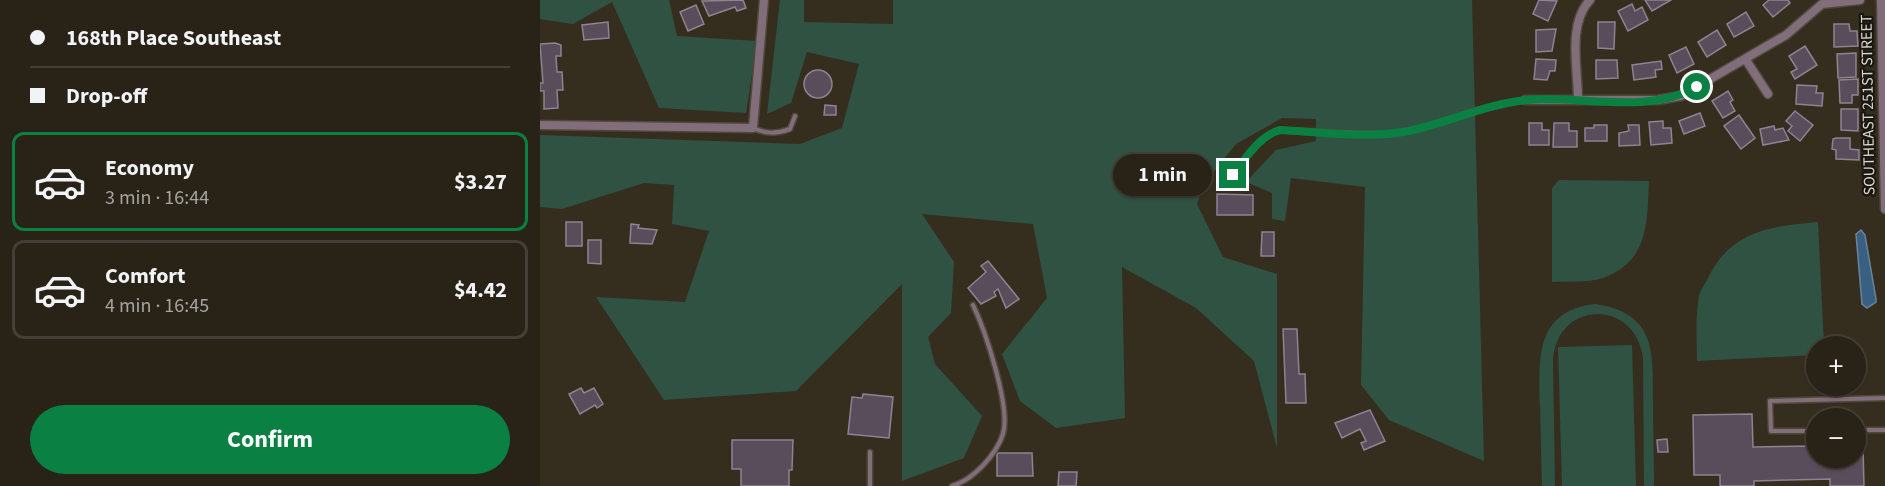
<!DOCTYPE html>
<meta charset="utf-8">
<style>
body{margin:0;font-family:"Source Sans 3",sans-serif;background:#342f24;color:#f1f3f6;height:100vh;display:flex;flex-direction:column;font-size:22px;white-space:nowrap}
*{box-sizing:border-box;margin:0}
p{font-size:20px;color:#a5a4a1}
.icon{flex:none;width:33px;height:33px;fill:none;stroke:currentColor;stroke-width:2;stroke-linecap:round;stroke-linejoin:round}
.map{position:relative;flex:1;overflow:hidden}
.side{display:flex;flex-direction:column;background:#282217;width:540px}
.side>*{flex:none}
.guide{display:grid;align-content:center;height:132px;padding:0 30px;background:#282217}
.fabs{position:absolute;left:1266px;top:336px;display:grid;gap:12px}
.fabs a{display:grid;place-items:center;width:60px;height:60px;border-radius:50%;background:#282217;box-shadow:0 2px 4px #0004,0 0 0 2px #443f36;font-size:30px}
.end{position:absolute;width:27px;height:27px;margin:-14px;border:8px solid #0b8043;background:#fff;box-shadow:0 0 0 3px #fff}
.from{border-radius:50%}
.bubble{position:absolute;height:42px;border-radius:21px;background:#282217;box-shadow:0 2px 4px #0004,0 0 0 2px #443f36;font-size:20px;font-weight:700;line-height:42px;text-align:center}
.guide b{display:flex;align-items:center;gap:21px;height:57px;font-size:22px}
.guide b+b{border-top:2px solid #443f36}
.guide i{width:15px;height:15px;background:#f1f3f6}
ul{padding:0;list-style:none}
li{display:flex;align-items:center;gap:18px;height:99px;margin:0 12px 9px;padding:0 18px;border:3px solid #443f36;border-radius:12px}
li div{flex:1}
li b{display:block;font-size:22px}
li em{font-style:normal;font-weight:700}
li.selected{border-color:#0b8043}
li>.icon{width:54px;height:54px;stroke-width:1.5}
.button{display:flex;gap:12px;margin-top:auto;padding:12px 30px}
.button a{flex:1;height:69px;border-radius:36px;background:#0b8043;color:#fff;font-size:24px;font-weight:700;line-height:69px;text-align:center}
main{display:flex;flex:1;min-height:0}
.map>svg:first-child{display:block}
.green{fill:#2f5242}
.water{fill:#395f82;stroke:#6a8399;stroke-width:1.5}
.building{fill:#594d5b;stroke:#8f8291;stroke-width:1.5}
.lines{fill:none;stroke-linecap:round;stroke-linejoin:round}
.lane-casing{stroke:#50493b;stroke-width:7}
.street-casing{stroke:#50493b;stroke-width:11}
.lane{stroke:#826e7b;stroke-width:4}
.street{stroke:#826e7b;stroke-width:8}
.route{stroke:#0b8043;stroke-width:8}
.labels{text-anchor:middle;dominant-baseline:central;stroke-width:4.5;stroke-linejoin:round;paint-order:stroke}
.street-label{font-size:16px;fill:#dcd7ce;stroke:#1a1710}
</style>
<main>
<section class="side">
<div class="guide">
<b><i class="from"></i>168th Place Southeast</b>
<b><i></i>Drop-off</b>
</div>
<ul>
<li class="selected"><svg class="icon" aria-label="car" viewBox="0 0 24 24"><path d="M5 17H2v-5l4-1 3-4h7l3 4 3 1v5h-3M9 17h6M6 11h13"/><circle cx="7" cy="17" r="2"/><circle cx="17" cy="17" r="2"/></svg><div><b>Economy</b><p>3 min · 16:44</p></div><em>$3.27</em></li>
<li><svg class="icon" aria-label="car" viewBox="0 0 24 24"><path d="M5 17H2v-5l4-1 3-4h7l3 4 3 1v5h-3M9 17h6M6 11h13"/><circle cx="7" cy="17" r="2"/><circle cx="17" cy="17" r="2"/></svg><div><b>Comfort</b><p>4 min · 16:45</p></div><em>$4.42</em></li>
</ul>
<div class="button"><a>Confirm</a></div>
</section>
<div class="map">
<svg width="1345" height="486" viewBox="0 0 1345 486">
<rect width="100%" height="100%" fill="#352e1f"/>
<!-- green -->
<g class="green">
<polygon points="0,0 129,0 137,36 217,41 206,113 119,108 72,2 33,24 0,19"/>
<polygon points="240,0 264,0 264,22 353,24 353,0 932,0 944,461 849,420 821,385 825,187 751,178 745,221 732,219 732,193 706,182 736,150 776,141 776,119 742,118 696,144 664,184 657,204 683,257 737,274 737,448 714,361 656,308 582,267 585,418 516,428 480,401 462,354 507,298 493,224 382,214 414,262 411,313 388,337 395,364 442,416 424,458 362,481 362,284 256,391 124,400 56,297 145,302 169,231 132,224 134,185 104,183 22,209 0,207 0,135 260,144 302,128 319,64 267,52 251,103 227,114"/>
<path d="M1019,180L1109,181C1107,223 1109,261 1063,278C1049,283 1027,281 1012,282V188Z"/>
<path d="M1278,222L1284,346H1276V355L1157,361C1157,340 1155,317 1159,296C1161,289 1166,282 1169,276C1192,230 1232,226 1278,222Z"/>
<path d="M1055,304C1116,313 1113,351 1113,402C1113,430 1114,458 1114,486H1104L1103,358C1095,298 1017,300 1013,360L1015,486H1002C1001,460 1001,433 1000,407C999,360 994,311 1055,304Z"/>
<polygon points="1092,345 1096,486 1022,486 1018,347"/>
</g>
<!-- water -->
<polygon class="water" points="1321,230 1325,235 1336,299 1336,302 1327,308 1322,304 1316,234"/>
<!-- building -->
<g class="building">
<polygon points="203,0 206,8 197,11 195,7 169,16 162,1"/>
<polygon points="999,0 1017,1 1008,21 993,14"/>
<polygon points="1105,0 1131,0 1112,11"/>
<polygon points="1229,0 1248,0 1250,3 1233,17 1223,5"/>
<polygon points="1092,4 1095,11 1102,7 1108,20 1088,31 1078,11"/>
<polygon points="156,5 164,24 148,31 140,12"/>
<polygon points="1206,12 1214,26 1194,37 1187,24"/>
<polygon points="68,22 69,38 44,40 42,25"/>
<polygon points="1058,22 1075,22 1074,49 1058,48"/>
<polygon points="1294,24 1309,24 1310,31 1317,31 1318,46 1294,47"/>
<polygon points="1016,29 1012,51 996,52 996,30"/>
<polygon points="1177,30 1186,45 1167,57 1158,42"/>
<polygon points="15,43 21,45 21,56 16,56 17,72 22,72 23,90 17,90 18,108 4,109 4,91 0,91 0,83 3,83 0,44"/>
<polygon points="1265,46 1277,65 1255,79 1251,72 1257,69 1249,56"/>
<polygon points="1146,47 1154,64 1137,73 1129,55"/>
<polygon points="1316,53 1316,77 1298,78 1297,54"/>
<polygon points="996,59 1016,60 1015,71 1010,71 1007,80 994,79"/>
<polygon points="1056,60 1077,60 1078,78 1056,79"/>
<polygon points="1121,61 1122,69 1115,70 1116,77 1094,80 1092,65"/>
<circle cx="278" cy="84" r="14"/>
<polygon points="1318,79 1318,95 1312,95 1312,103 1300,103 1299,80"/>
<polygon points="1257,85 1277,86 1276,93 1283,93 1282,106 1256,104"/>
<polygon points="1188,91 1193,100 1190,102 1195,111 1183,118 1172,101"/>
<polygon points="285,105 296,106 296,115 284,115"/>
<polygon points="1301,109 1318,109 1318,131 1301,130"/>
<polygon points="1255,111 1273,125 1260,141 1248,131 1252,126 1246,121"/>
<polygon points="1160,113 1165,126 1144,134 1139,121"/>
<polygon points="1199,115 1215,138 1201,149 1184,126"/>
<polygon points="1123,121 1123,128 1131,128 1132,143 1111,145 1109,122"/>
<polygon points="989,123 1002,123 1002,130 1009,130 1009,145 989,145"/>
<polygon points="1014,123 1029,123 1029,131 1037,131 1037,147 1013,147"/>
<polygon points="1054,125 1067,125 1067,141 1045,141 1045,128 1054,128"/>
<polygon points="1088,125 1099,125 1100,145 1079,146 1079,133 1089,131"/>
<polygon points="1234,126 1235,130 1243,128 1249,140 1223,145 1220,129"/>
<polygon points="1296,138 1310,138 1310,149 1319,150 1319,160 1296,159 1296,150 1292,149 1293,139"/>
<polygon points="677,194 713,195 713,215 677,215"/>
<rect x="26" y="222" width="16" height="24"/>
<polygon points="91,224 99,225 98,228 117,230 112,244 90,243"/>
<polygon points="722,232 734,232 734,256 721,256"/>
<polygon points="48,240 61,240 61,264 48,263"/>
<polygon points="448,261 479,299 466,308 458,289 454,292 456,296 441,304 428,288 446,272 441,266"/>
<polygon points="743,329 757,329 759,374 765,374 766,403 746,403"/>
<polygon points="41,388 44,393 54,388 63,404 57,408 55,405 40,414 29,394"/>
<polygon points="323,394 353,397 349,438 308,434 312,397 322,398"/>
<polygon points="830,410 845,441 824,450 821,443 826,441 820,429 802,438 795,423"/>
<polygon points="1212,414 1213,447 1276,446 1276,458 1316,458 1316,446 1323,445 1324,486 1290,486 1290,479 1214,481 1214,486 1180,486 1180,475 1154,475 1153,415"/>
<polygon points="1127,439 1128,452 1118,452 1117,440"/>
<polygon points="192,440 253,440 252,470 249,470 249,486 201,486 201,469 192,469"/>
<polygon points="457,453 492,453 493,476 457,476"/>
<polygon points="519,472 537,472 536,486 518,486"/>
</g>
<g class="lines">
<defs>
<g id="lane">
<path d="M213,128C226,134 236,134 250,129L255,116"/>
<path d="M693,175C706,158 719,136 740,130L844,134L879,129L932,111L985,100"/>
<polyline points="1316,430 1345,430"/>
<polyline points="1276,431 1231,431 1230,401 1345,398"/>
<polyline points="330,452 330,486"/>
<path d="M412,486C433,480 456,455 463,434C471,407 445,330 433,305"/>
</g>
<g id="street">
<polyline points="1341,0 1345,209"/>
<polyline points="1206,60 1228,94"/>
<polyline points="985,100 1117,100 1141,96 1246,35 1282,4 1320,0"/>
<path d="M1038,100C1038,69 1027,24 1050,0"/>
<polyline points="0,125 213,128 224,0"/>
</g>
</defs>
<!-- lane casing -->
<use href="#lane" class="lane-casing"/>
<!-- street casing -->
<use href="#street" class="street-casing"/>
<!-- lane -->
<use href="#lane" class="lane"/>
<!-- street -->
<use href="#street" class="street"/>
</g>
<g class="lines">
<!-- route -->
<path class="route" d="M693,175C706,158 719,136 740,130C777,132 828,138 863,132C903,125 945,104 986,100C1042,95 1106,115 1157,87"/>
</g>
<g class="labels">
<!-- street labels -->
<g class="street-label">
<text transform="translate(1328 105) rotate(-91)">SOUTHEAST 251ST STREET</text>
</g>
</g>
</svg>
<div class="fabs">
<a>+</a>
<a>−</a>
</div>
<i class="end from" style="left:1157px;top:87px"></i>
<i class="end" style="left:693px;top:175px"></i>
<div class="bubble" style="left:573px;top:154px;width:99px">1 min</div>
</div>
</main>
